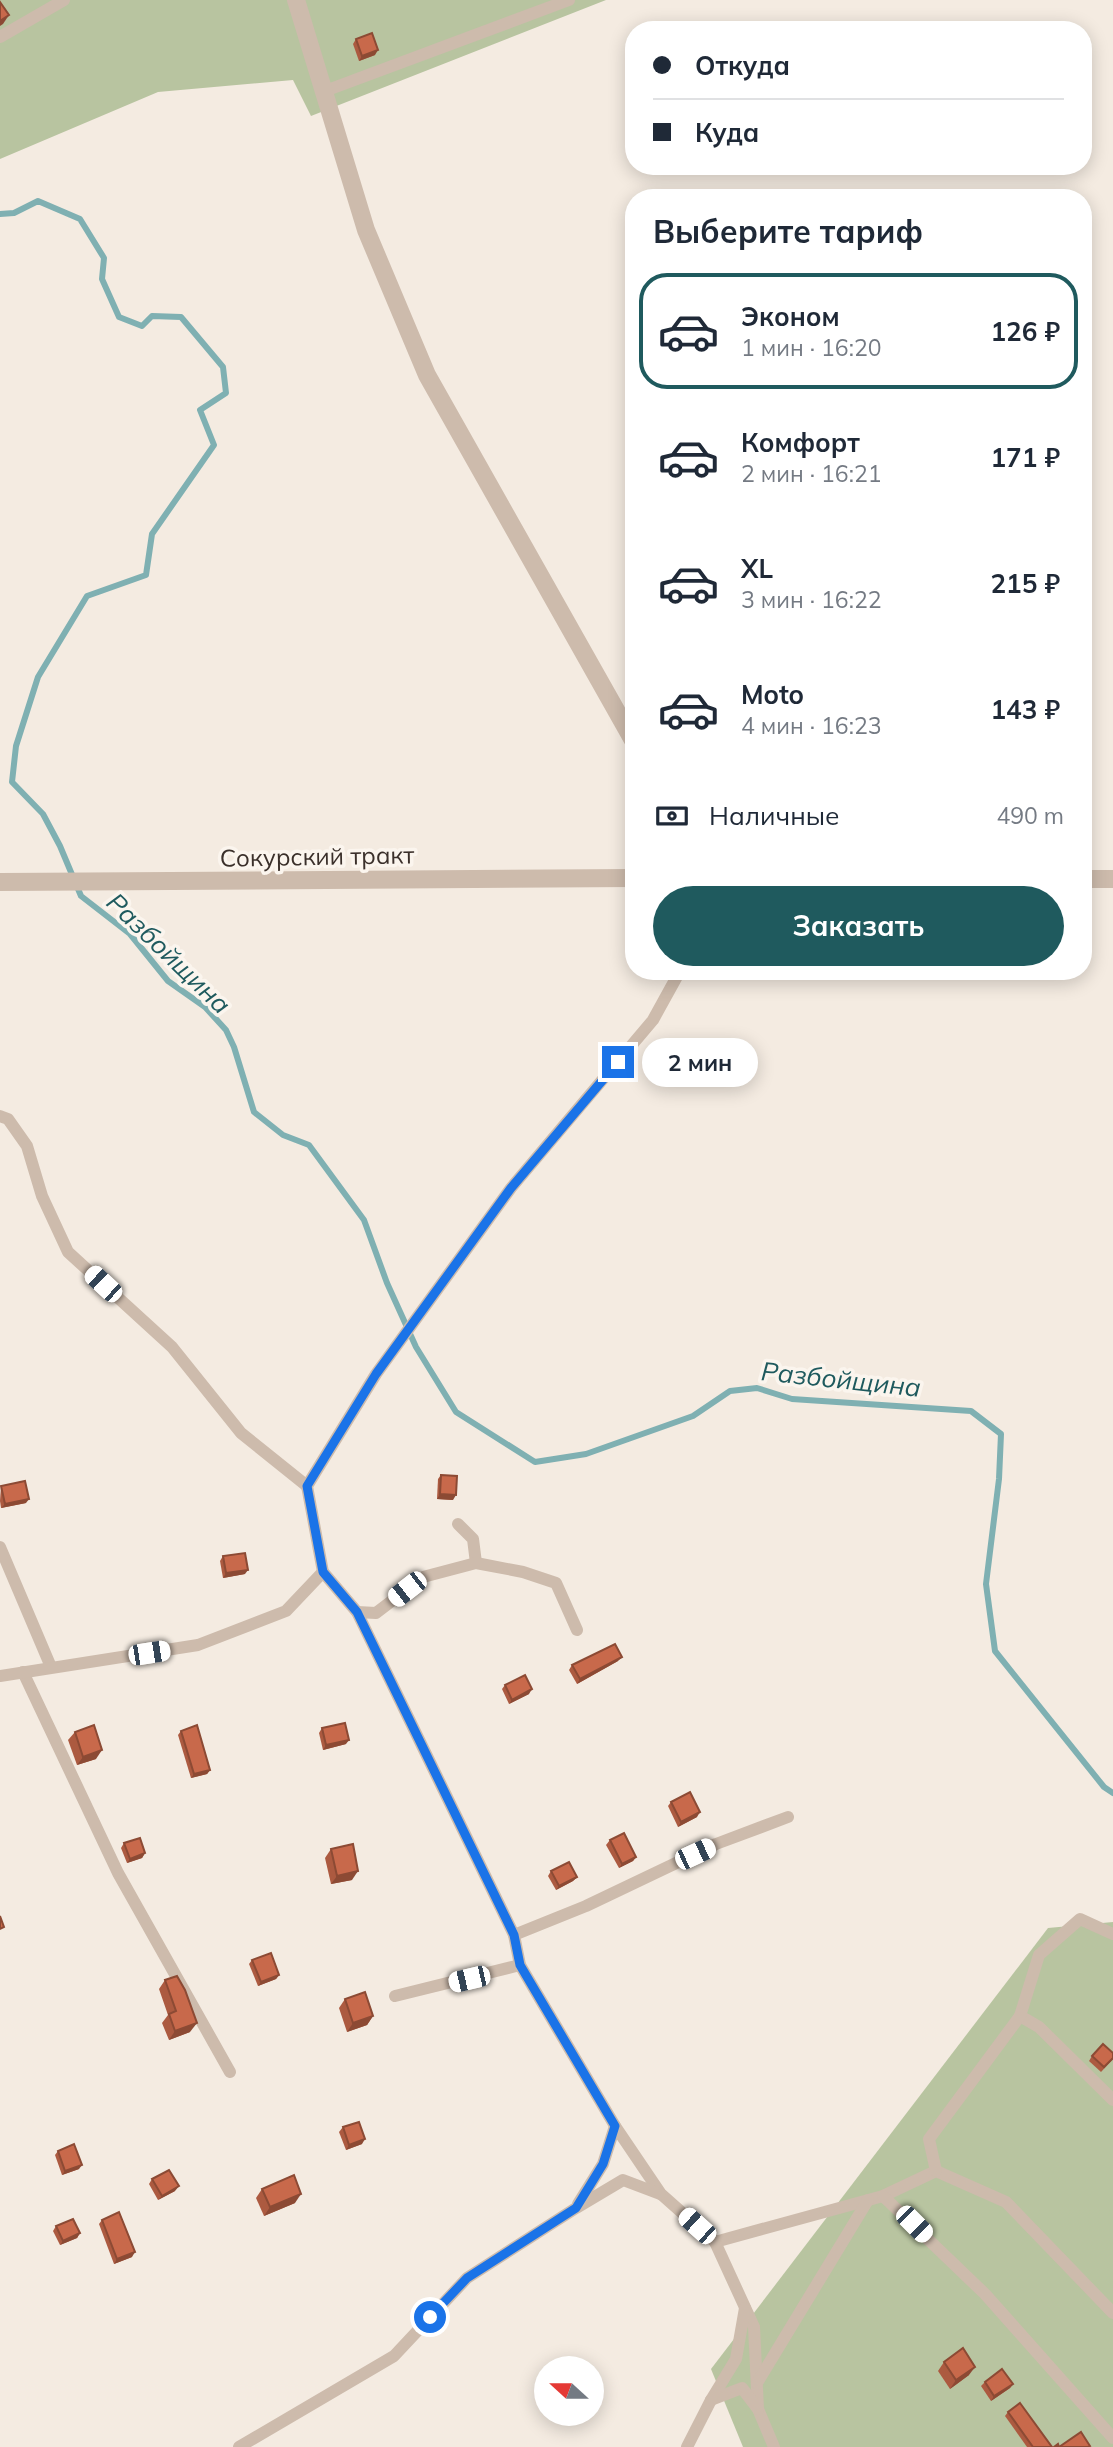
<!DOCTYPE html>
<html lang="ru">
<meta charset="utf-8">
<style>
body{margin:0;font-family:Mulish,sans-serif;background:#f2f2f3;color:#1f2937;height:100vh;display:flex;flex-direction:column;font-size:26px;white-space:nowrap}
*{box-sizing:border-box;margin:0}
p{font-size:23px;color:#747a83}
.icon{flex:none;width:38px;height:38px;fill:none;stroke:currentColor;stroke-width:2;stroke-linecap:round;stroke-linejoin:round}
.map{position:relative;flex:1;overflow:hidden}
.side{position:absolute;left:625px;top:189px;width:467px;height:791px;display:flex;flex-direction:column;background:#fff;border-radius:28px;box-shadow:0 4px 18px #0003}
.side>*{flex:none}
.top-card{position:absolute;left:625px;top:21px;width:467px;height:154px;border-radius:28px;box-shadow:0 4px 18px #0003;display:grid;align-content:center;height:154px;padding:0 28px;background:#fff}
.needle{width:46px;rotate:291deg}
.buttons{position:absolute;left:534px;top:2356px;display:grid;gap:14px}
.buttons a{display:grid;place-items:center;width:70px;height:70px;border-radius:50%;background:#fff;box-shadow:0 4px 18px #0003;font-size:35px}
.end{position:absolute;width:32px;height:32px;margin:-16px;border:9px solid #1a73e8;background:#fff;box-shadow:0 0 0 4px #fff}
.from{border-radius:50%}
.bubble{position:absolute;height:49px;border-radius:24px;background:#fff;box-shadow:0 4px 18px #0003;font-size:23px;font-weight:700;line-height:49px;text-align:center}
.car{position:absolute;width:21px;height:42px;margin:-21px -10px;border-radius:9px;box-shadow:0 0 5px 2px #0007;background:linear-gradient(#fff 24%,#345 0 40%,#fff 0 76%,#345 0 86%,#fff 0)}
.top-card b{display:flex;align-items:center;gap:24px;height:66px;font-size:26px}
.top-card b+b{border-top:2px solid #e0e1e3}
.top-card i{width:18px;height:18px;background:#1f2937}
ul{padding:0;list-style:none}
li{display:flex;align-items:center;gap:21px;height:116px;margin:0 14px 10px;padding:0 14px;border:4px solid transparent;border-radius:28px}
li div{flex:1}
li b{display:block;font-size:26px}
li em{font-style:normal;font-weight:700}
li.selected{border-color:#1f5a5e}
li>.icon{width:63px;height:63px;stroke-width:1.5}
h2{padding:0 28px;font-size:32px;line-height:84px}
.pay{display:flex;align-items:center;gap:18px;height:77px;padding:0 28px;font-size:26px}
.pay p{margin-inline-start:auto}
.button{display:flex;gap:14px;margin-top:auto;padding:14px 28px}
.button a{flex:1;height:80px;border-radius:42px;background:#1f5a5e;color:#fff;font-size:28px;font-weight:700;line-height:80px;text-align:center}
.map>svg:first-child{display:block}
.green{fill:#b8c4a0}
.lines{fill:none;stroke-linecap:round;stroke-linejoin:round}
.stream{stroke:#7fb0b2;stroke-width:6}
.service{stroke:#cdbbac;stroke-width:12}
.minor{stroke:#cdbbac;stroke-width:18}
.tertiary{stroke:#cdbbac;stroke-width:18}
.wall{fill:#ac5a40}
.shaded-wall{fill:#8c4a34}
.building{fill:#c8694b;stroke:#8c4a34;stroke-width:2}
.route{stroke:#1a73e8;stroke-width:9}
.labels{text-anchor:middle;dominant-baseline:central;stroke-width:7;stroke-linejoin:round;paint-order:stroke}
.street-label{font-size:24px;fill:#3b302b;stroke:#fbf5ee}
.water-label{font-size:26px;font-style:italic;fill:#1f5a5e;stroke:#fbf5ee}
</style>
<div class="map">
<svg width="1113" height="2447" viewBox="0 0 1113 2447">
<rect width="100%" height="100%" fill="#f4ebe1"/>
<!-- green -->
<g class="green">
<polygon points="0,0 606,0 311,116 293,80 158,92 0,159"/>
<polygon points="1113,1922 1113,2447 743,2447 711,2369 1048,1928"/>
</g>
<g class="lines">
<!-- stream -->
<polyline class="stream" points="0,214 14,213 38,201 80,219 104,258 102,279 119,317 142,326 152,316 181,317 223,367 226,393 200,410 214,445 152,534 146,575 87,596 38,677 16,746 12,782 43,814 60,846 81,896 130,934 168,981 205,1007 226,1030 234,1047 254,1112 283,1135 309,1145 364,1220 387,1283 416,1347 456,1412 535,1462 586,1454 693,1416 730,1391 757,1388 792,1399 971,1411 1001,1434 999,1479 986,1584 995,1651 1104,1787 1113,1793"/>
<!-- service -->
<g class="service">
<polyline points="0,37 64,0"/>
<polyline points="325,91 569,0"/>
<polyline points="680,971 653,1020 511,1188 376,1374 307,1486 323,1572 357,1612 514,1935 520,1965 615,2126 661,2194 715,2242 883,2196 936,2171 1006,2202 1113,2313"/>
<polyline points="0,1116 8,1119 27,1146 42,1196 68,1252 172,1347 241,1433 307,1486"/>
<polyline points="458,1524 473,1539 476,1563"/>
<polyline points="0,1547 51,1667"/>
<polyline points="357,1612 376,1613 423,1577 476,1563 523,1572 556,1583 577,1630"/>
<polyline points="23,1672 118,1873 230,2072"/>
<polyline points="0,1676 198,1645 286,1611 323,1572"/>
<polyline points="514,1935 586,1906 716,1844 788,1817"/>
<polyline points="395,1996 520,1965"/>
<polyline points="1020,2016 1039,2027 1113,2100"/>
<polyline points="936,2171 929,2139 1020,2016 1039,1955 1080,1919 1113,1934"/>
<polyline points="883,2196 985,2294 1113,2438"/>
<polyline points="578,2204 603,2164 615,2126"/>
<polyline points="715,2242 754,2327 758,2409 774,2447"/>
<polyline points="757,2383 868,2200"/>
<polyline points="711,2400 742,2388 758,2409"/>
<polyline points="239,2447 394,2356 467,2278 576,2208 623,2180 660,2194"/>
<polyline points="687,2447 711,2400 736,2359 745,2308"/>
</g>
<!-- minor -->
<polyline class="minor" points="296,0 366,230 427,375 634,742"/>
<!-- tertiary -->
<g class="tertiary">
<polyline points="1083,879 1113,879"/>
<polyline points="0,882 634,878"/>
</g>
</g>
<!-- wall -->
<g class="wall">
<polygon points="356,39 375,55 359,61 353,44"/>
<polygon points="441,1475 453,1500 437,1499 438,1479"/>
<polygon points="1,1486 26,1503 1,1508 0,1501"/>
<polygon points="223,1556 245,1574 223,1578 220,1561"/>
<polygon points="618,1661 577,1684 569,1670 572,1665"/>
<polygon points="505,1685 529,1694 509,1704 502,1689"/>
<polygon points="322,1728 346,1744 323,1750 319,1733"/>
<polygon points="181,1731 210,1770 207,1774 191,1778 178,1735"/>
<polygon points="75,1732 96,1759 77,1765 68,1740"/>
<polygon points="671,1802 697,1817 678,1827 668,1806"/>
<polygon points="610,1840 636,1857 633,1861 619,1868 606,1845"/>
<polygon points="124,1843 145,1853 142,1858 127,1863 121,1848"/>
<polygon points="331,1849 352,1880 331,1884 325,1858"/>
<polygon points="551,1871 577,1877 573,1881 556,1890 548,1876"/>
<polygon points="252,1960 279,1975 276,1979 258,1986 249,1964"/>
<polygon points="165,1980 190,2032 169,2040 162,2023 168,2015 159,1989"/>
<polygon points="345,1999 373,2016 367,2025 347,2032 339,2008"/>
<polygon points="1113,2053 1113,2059 1101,2072 1089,2061 1092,2056"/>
<polygon points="343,2127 362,2144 346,2150 339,2132"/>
<polygon points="58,2151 79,2169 62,2175 55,2155"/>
<polygon points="152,2179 175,2191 158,2200 149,2184"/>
<polygon points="262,2189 295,2203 264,2216 256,2198"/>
<polygon points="102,2220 132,2257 114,2264 99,2224"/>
<polygon points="56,2226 80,2233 77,2238 60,2245 53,2231"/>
<polygon points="944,2362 969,2375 950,2389 938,2371"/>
<polygon points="985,2382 1013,2384 1010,2388 991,2401 981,2386"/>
<polygon points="1008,2412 1052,2447 1027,2447 1005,2416"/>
</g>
<!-- shaded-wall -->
<g class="shaded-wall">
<polygon points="9,15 3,24 0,26 0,21"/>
<polygon points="378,50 375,55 359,61 362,56"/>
<polygon points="440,1494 456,1495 453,1500 437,1499"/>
<polygon points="29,1499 26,1503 1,1508 5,1504"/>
<polygon points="248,1570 245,1574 223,1578 226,1573"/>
<polygon points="622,1657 618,1661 577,1684 580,1679"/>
<polygon points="532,1689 529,1694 509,1704 512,1700"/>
<polygon points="349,1740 346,1744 323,1750 326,1745"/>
<polygon points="102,1750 96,1759 77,1765 83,1757"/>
<polygon points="210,1770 207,1774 191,1778 194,1774"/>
<polygon points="700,1812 697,1817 678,1827 681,1822"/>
<polygon points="145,1853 142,1858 127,1863 130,1859"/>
<polygon points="636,1857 633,1861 619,1868 622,1864"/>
<polygon points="358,1871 352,1880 331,1884 337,1876"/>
<polygon points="577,1877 573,1881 556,1890 559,1886"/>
<polygon points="279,1975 276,1979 258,1986 261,1982"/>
<polygon points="373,2016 367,2025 347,2032 353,2023"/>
<polygon points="197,2023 190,2032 169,2040 175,2031"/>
<polygon points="365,2139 362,2144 346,2150 349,2145"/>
<polygon points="82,2165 79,2169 62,2175 65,2171"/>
<polygon points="179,2186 175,2191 158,2200 162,2196"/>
<polygon points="301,2194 295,2203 264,2216 270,2207"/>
<polygon points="80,2233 77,2238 60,2245 63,2241"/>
<polygon points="135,2252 132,2257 114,2264 117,2259"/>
<polygon points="975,2367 969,2375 950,2389 956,2380"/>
<polygon points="1013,2384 1010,2388 991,2401 994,2396"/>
</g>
<!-- building -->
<g class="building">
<polygon points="0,2 9,15 0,21"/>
<polygon points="372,33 378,50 362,56 356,39"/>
<polygon points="441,1475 457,1476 456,1495 440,1494"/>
<polygon points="25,1481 29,1499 5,1504 1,1486"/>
<polygon points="245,1553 248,1570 226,1573 223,1556"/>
<polygon points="615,1644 622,1657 580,1679 572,1665"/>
<polygon points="525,1675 532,1689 512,1700 505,1685"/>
<polygon points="345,1723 349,1740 326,1745 322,1728"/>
<polygon points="94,1725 102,1750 83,1757 75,1732"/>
<polygon points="197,1725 210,1770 194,1774 181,1731"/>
<polygon points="690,1792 700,1812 681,1822 671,1802"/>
<polygon points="624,1833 636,1857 622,1864 610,1840"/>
<polygon points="140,1838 145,1853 130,1859 124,1843"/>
<polygon points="353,1844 358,1871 337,1876 331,1849"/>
<polygon points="569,1862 577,1877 559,1886 551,1871"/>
<polygon points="0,1916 4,1927 0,1929"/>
<polygon points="271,1953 279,1975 261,1982 252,1960"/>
<polygon points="177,1976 185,1990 197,2023 175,2031 169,2014 176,2011 165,1980"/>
<polygon points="365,1992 373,2016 353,2023 345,1999"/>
<polygon points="1103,2044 1113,2053 1113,2058 1104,2067 1092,2056"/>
<polygon points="359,2122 365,2139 349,2145 343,2127"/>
<polygon points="74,2144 82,2165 65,2171 58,2151"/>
<polygon points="169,2170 179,2186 162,2196 152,2179"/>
<polygon points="294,2175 301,2194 270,2207 262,2189"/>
<polygon points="119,2212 135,2252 117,2259 102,2220"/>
<polygon points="73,2219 80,2233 63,2241 56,2226"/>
<polygon points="963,2348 975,2367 956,2380 944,2362"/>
<polygon points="1002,2369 1013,2384 994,2396 985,2382"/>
<polygon points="1020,2403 1052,2447 1033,2447 1008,2412"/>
<polygon points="1081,2432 1090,2446 1088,2447 1054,2447 1058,2444 1059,2447"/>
</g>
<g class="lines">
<!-- route -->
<polyline class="route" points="430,2317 467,2278 576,2208 603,2164 615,2126 520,1965 514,1935 357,1612 323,1572 307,1486 376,1374 511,1188 618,1062"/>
</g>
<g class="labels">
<!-- street labels -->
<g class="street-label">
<text transform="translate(317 856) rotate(-1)">Сокурский тракт</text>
</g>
<!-- water labels -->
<g class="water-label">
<text transform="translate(169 953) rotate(44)">Разбойщина</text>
<text transform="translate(841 1379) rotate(6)">Разбойщина</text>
</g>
</g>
</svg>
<div class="buttons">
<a><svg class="needle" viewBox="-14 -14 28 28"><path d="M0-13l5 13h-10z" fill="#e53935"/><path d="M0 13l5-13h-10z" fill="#747a83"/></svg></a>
</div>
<i class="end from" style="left:430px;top:2317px"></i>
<i class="end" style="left:618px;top:1062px"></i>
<div class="bubble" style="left:642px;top:1038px;width:116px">2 мин</div>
<i class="car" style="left:103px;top:1284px;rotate:313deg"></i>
<i class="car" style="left:407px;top:1589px;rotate:232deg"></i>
<i class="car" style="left:149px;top:1653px;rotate:81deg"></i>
<i class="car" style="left:695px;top:1854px;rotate:65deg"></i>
<i class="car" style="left:469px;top:1979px;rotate:257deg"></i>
<i class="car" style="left:914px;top:2224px;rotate:135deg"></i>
<i class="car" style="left:697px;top:2226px;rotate:312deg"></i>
<div class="top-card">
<b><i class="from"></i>Откуда</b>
<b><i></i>Куда</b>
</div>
<section class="side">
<h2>Выберите тариф</h2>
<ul>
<li class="selected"><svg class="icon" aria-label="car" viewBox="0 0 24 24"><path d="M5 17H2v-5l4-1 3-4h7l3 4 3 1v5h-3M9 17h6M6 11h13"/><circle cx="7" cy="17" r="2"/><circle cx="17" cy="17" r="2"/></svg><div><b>Эконом</b><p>1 мин · 16:20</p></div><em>126 ₽</em></li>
<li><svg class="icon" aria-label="car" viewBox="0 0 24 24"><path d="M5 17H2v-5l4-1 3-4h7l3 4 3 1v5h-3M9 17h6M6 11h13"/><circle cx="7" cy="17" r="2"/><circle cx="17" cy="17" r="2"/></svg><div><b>Комфорт</b><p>2 мин · 16:21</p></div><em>171 ₽</em></li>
<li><svg class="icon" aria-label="car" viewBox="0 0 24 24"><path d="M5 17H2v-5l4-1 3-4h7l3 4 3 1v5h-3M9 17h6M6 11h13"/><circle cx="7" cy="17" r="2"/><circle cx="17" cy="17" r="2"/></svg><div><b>XL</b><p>3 мин · 16:22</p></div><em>215 ₽</em></li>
<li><svg class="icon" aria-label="car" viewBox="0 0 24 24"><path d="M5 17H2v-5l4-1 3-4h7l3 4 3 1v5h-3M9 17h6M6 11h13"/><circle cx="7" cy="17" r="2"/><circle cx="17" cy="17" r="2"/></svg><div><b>Moto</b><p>4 мин · 16:23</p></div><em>143 ₽</em></li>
</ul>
<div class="pay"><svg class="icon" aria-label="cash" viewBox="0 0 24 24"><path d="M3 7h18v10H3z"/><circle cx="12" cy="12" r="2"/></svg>Наличные<p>490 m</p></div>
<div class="button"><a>Заказать</a></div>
</section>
</div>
